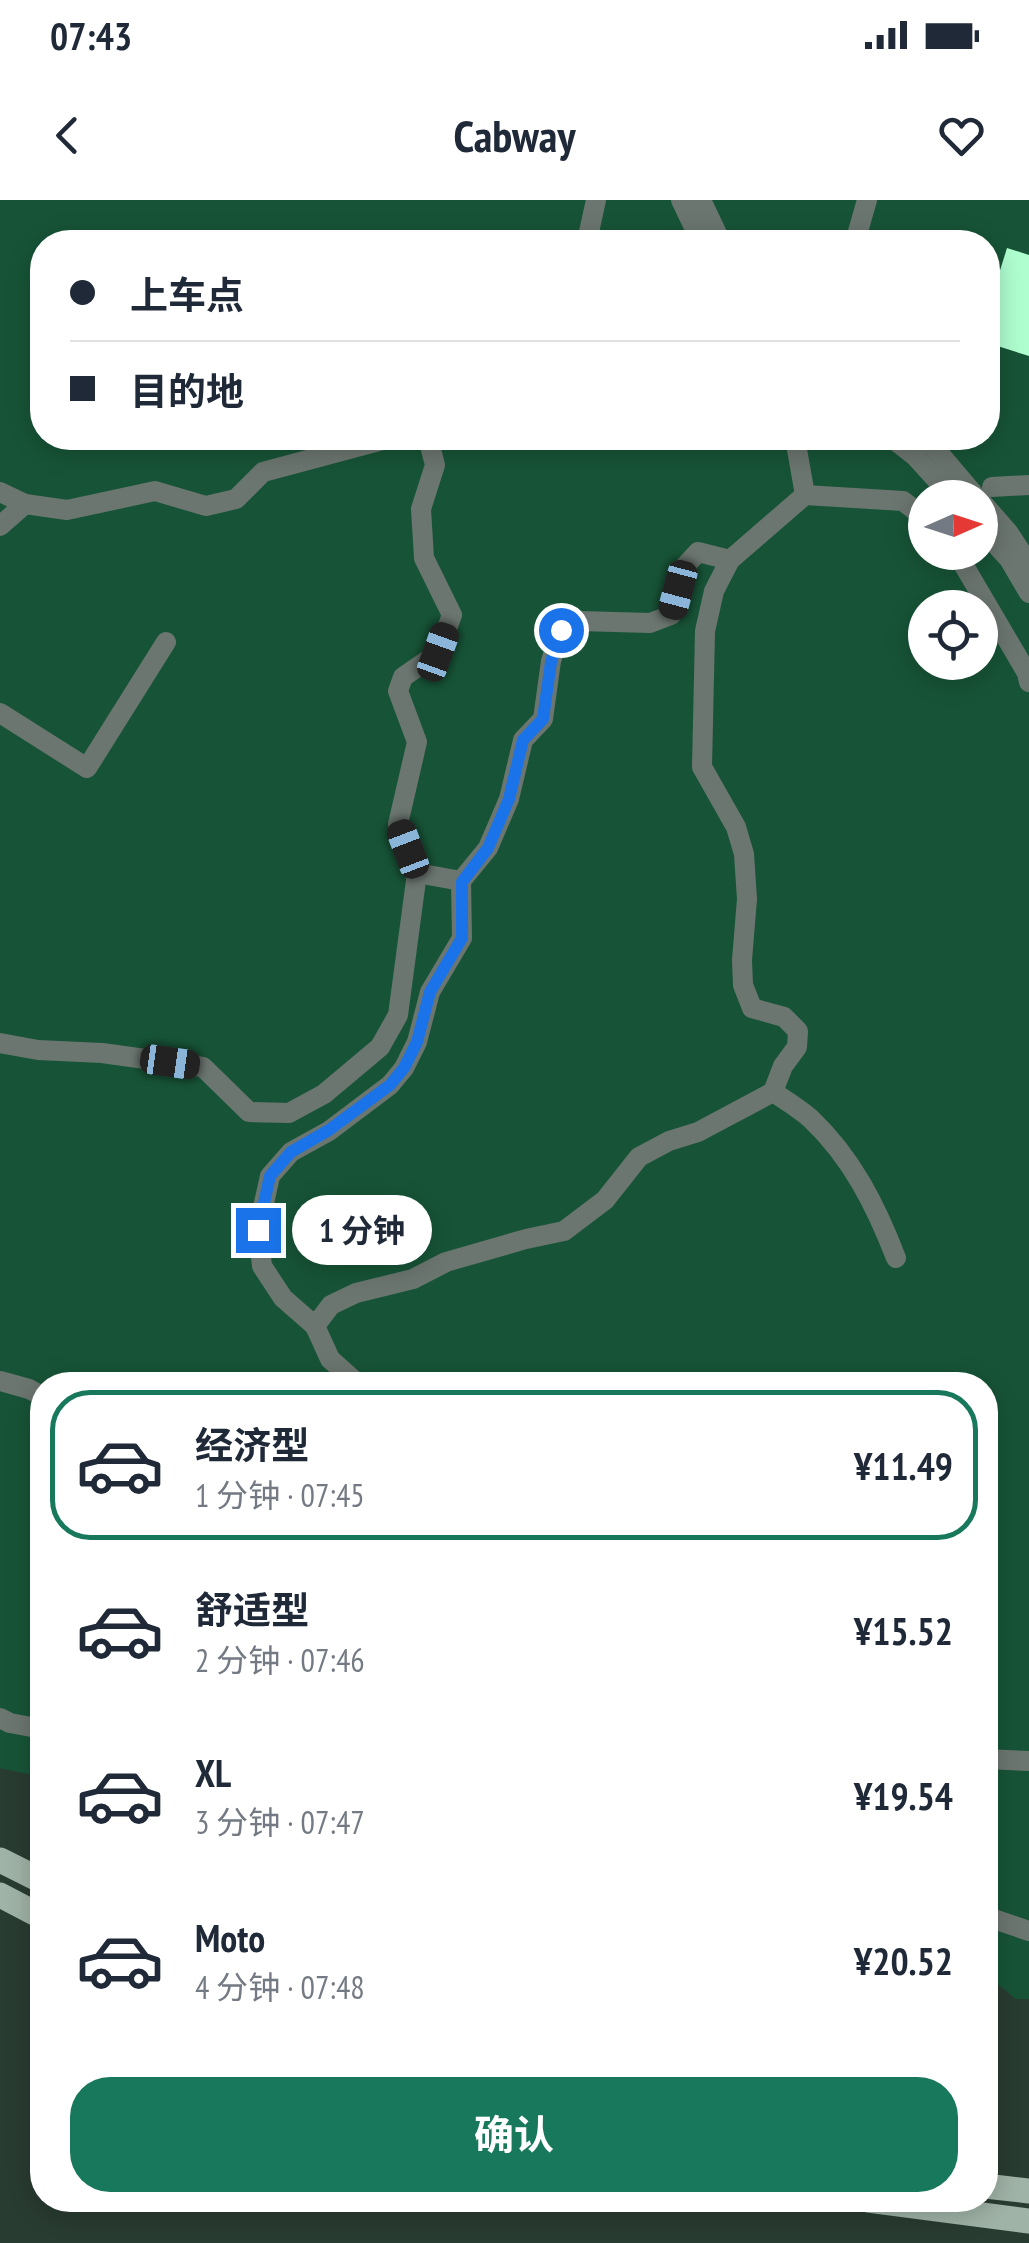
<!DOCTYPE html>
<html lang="zh">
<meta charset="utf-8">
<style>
body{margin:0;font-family:"PT Sans Narrow","Noto Sans SC",sans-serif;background:#f2f2f3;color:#1f2937;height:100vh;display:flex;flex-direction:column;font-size:38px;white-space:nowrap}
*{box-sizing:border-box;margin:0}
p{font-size:32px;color:#747a83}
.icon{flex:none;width:55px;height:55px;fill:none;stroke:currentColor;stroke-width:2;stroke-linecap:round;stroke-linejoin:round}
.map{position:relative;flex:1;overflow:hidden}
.details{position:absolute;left:30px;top:1172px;width:968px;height:840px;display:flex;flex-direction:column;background:#fff;border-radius:40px;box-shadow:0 5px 25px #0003}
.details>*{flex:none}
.guide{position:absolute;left:30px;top:30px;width:970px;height:220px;border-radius:40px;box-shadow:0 5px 25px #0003;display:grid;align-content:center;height:220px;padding:0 40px;background:#fff}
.needle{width:65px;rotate:87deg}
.tools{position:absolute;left:908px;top:280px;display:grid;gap:20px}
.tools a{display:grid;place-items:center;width:90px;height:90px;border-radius:50%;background:#fff;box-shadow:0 5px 25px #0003;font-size:50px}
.end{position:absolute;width:45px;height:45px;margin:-22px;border:12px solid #1a73e8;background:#fff;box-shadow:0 0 0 5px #fff}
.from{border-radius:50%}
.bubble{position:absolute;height:70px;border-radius:35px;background:#fff;box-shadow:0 5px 25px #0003;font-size:32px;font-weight:700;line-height:70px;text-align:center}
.car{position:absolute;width:30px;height:60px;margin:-30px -15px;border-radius:12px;box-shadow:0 0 8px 2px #0007;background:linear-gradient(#222 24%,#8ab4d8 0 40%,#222 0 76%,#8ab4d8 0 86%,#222 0)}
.guide b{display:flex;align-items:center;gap:35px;height:95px;font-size:38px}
.guide b+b{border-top:2px solid #e0e1e3}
.guide i{width:25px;height:25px;background:#1f2937}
ul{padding:18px 0 0;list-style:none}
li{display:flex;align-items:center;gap:30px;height:150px;margin:0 20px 15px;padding:0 20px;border:5px solid transparent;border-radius:40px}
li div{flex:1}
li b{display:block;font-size:38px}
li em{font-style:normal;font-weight:700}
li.current{border-color:#17785c}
li>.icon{width:90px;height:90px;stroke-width:1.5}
.button{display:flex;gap:20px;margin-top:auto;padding:20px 40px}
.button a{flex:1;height:115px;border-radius:40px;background:#17785c;color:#fff;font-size:40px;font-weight:700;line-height:115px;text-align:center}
.status{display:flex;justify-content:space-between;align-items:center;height:70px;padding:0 50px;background:#fff;direction:ltr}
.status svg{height:28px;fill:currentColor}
header{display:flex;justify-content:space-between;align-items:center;height:130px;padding:0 40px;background:#fff;font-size:45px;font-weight:700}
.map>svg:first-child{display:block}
.green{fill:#175437;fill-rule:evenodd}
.building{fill:#affed0}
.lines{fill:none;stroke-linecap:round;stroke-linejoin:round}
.minor{stroke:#6c7670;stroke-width:20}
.major{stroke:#a0b3a7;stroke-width:25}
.route{stroke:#1a73e8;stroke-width:12}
</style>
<div class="status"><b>07:43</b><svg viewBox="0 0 49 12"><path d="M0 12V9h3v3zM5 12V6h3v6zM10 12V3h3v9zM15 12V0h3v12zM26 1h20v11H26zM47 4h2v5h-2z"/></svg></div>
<header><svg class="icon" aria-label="back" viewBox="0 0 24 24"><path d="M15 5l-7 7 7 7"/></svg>Cabway<svg class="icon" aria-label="heart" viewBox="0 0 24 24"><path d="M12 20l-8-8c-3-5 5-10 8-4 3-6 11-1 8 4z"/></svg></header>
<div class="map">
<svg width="1029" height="2043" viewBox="0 0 1029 2043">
<rect width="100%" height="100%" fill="#293c31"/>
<!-- green -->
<path class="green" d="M0,0H1029V1799H1016L985,1774V1185H42V1577L0,1568ZM42,42H988V238H42ZM925,298H980V352H925ZM925,408H980V462H925Z"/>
<!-- building -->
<polygon class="building" points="1007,48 1029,55 1029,156 988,143 988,109"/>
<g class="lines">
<!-- minor -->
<g class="minor">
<polyline points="681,0 701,42"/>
<polyline points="701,0 721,42"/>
<polyline points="589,42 589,32 596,0"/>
<polyline points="855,42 867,0"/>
<polyline points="795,238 805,295"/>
<polyline points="892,238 915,256 953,298"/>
<polyline points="923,238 933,246 977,298"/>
<polyline points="992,287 1029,285"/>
<polyline points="0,292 25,304 67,310 155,291 206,306 236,299 263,272 390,238"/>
<polyline points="980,300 1008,332 1029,364"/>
<polyline points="0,326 25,304"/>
<polyline points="980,327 1009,359 1029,393"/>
<polyline points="956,352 1027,473 1029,482"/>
<polyline points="730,360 698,352 686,365 671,415 650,423 579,421 561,430 551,461 543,519 523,540 509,599 488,648 461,681 462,738 430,792 417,842 404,868 390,885 329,931 291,952 270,976 258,1030 262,1066 283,1098 315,1126 331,1105 356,1093 413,1079 446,1062 526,1039 564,1031 605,1000 639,957 669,941 698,932 773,892 783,866 797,847 798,831 784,817 752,808 743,785 742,760 747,699 744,654 736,627 702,567 705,431 714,391 730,360 805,295 903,301 925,318"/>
<polyline points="0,513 87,568 166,442"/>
<polyline points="417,673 461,681"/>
<polyline points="0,843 38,850 102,853 203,867 249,912 289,913 324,894 380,847 398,815 417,673 398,624 417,542 398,491 403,477 438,453 452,415 424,358 421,309 435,265 428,238 426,238"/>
<path d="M773,892C785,900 800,909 811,919C852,958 876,1006 896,1058"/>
<polyline points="315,1126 330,1159 359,1185"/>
<polyline points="0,1181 29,1189 42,1196"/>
<polyline points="0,1518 10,1523 42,1529"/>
<polyline points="985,1559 1029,1561"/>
<polyline points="985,1716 1029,1731"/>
</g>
<!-- major -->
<g class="major">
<polyline points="0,1660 42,1681"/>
<polyline points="0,1695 42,1717"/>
<polyline points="985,1986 1029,1991"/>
<polyline points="868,2000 1029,2021"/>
</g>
</g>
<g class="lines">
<!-- route -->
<polyline class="route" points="258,1030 270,976 291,952 329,930 390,885 404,868 417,842 430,792 462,738 462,682 488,648 509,599 523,540 543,519 551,462 561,430"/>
</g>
</svg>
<div class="tools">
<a><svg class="needle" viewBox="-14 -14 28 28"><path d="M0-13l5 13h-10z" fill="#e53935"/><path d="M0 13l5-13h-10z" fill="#747a83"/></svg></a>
<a><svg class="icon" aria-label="locate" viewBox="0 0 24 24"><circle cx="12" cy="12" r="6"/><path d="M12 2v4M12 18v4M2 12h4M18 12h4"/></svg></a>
</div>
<i class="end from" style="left:561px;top:430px"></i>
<i class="end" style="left:258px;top:1030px"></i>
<div class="bubble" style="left:292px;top:995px;width:140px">1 分钟</div>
<i class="car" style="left:678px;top:390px;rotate:195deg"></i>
<i class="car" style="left:438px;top:452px;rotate:20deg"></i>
<i class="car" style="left:408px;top:649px;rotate:339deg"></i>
<i class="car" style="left:170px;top:862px;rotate:98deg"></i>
<div class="guide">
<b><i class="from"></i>上车点</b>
<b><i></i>目的地</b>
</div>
<section class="details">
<ul>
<li class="current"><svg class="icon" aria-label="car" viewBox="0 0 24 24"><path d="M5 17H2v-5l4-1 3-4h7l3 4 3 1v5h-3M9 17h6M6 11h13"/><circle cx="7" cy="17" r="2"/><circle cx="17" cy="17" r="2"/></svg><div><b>经济型</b><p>1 分钟 · 07:45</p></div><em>¥11.49</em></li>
<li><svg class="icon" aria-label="car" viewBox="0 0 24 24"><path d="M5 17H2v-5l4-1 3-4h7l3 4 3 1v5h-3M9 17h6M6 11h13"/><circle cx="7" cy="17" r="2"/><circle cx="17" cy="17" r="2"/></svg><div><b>舒适型</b><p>2 分钟 · 07:46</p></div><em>¥15.52</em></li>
<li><svg class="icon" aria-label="car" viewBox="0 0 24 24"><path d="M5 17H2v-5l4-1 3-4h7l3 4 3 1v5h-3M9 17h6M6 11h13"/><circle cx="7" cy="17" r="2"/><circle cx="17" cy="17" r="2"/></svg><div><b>XL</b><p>3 分钟 · 07:47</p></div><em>¥19.54</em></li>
<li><svg class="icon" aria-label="car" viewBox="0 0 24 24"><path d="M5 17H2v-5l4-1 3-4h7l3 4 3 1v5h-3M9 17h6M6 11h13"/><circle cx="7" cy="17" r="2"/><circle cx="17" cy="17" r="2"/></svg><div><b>Moto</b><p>4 分钟 · 07:48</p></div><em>¥20.52</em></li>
</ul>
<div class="button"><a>确认</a></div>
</section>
</div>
